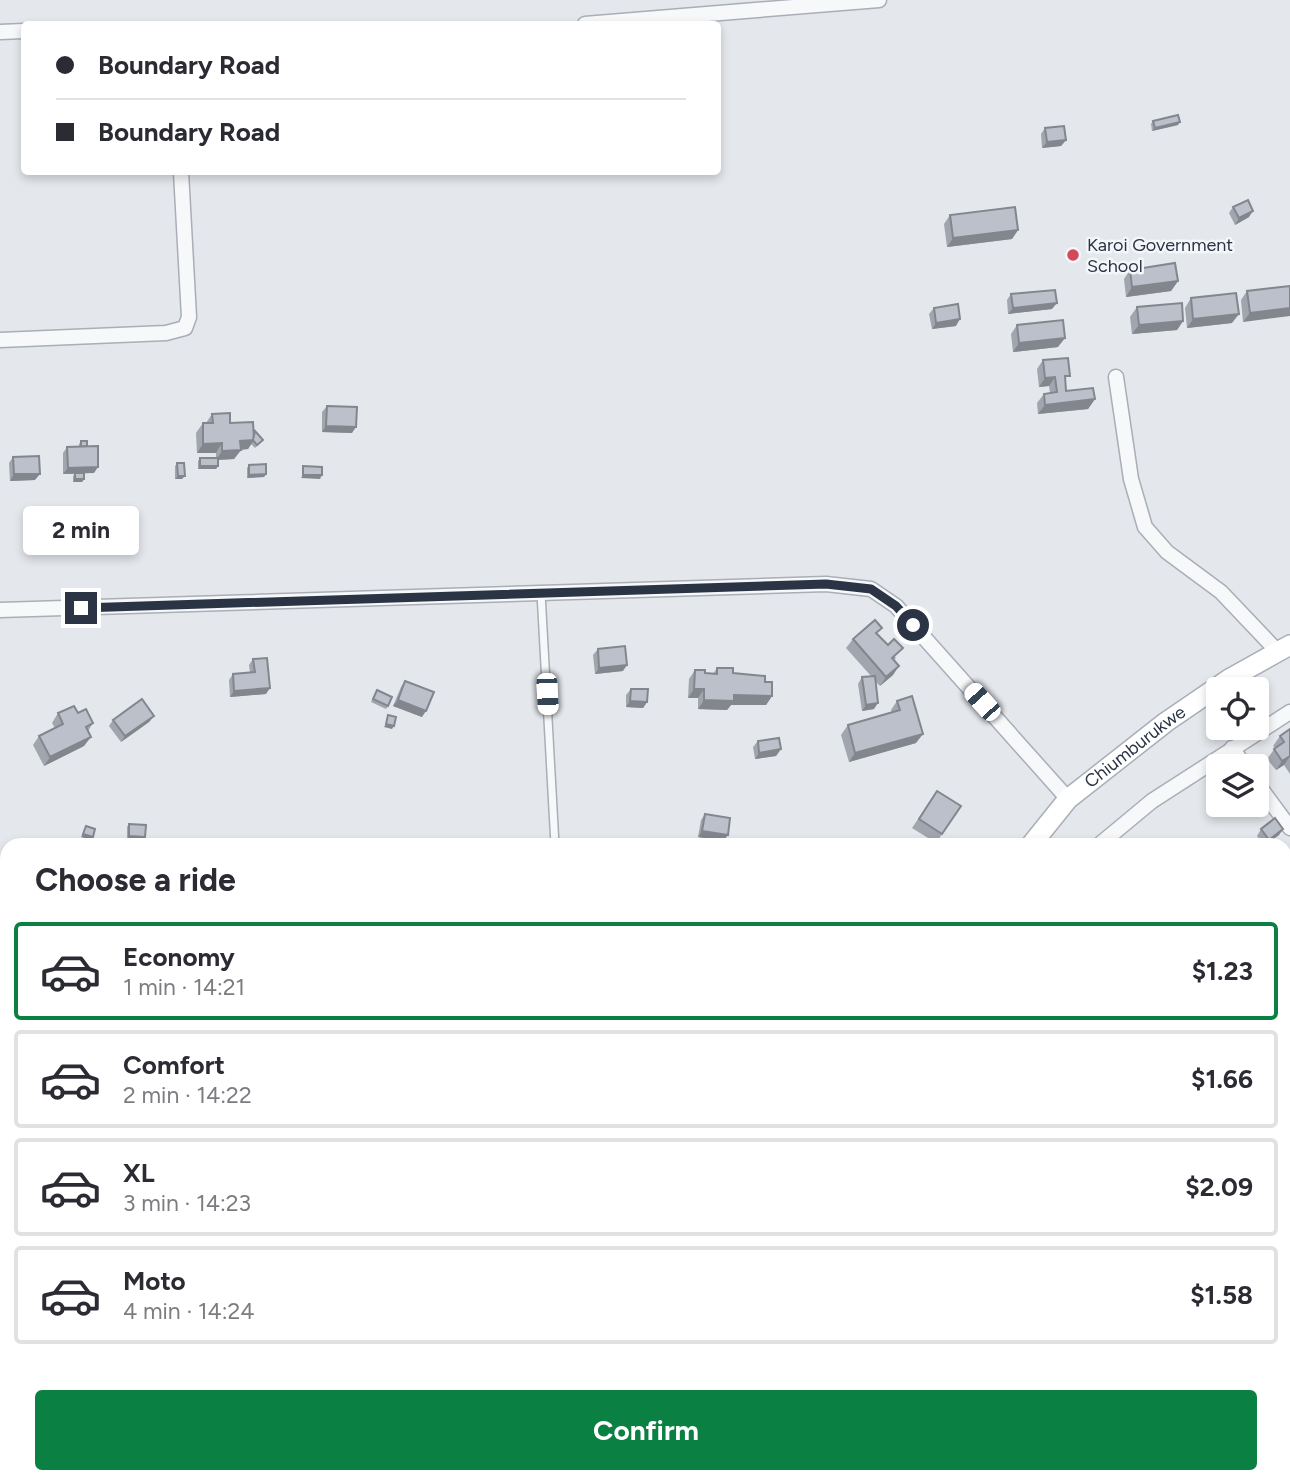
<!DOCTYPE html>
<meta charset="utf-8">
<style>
body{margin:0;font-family:Figtree,sans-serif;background:#f7f7f7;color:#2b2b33;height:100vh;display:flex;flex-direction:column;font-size:26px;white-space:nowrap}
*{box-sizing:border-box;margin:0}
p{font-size:23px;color:#7c7c81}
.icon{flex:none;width:38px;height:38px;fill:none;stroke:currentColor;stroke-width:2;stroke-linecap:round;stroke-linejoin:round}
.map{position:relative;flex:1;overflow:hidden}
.side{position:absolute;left:0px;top:838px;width:1292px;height:646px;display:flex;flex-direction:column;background:#fff;border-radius:21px 21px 0 0;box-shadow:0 4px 10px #0003}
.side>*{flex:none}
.banner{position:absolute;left:21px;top:21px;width:700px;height:154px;border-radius:7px;box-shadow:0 4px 10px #0003;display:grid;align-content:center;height:154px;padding:0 35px;background:#fff}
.buttons{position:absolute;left:1206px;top:677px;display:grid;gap:14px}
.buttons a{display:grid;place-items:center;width:63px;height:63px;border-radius:7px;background:#fff;box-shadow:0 4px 10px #0003;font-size:35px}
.end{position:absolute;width:32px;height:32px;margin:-16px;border:9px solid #2b3445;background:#fff;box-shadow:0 0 0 4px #fff}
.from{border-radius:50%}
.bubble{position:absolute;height:49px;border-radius:7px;background:#fff;box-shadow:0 4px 10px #0003;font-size:23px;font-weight:700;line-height:49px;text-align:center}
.car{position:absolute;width:21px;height:42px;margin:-21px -10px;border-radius:9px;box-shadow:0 0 5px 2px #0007;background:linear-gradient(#fff 24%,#345 0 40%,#fff 0 76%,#345 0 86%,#fff 0)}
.banner b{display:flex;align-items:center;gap:24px;height:66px;font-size:26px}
.banner b+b{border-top:2px solid #e1e1e2}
.banner i{width:18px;height:18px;background:#2b2b33}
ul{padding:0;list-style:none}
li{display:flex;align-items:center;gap:21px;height:98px;margin:0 14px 10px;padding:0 21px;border:4px solid #e1e1e2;border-radius:7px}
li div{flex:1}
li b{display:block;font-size:26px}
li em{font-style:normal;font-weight:700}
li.active{border-color:#0b8043}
li>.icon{width:63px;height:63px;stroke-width:1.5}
h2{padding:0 35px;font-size:32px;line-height:84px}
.primary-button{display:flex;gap:14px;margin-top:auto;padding:14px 35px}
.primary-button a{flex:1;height:80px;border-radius:7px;background:#0b8043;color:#fff;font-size:28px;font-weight:700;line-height:80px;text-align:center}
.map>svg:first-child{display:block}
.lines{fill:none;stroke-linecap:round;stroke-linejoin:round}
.lane-casing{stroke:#a9aeb7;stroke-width:10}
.street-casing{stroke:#a9aeb7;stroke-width:17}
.secondary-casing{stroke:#a9aeb7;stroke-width:22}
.lane{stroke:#f7f8fa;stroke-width:7}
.street{stroke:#f7f8fa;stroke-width:14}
.secondary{stroke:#fff;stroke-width:19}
.wall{fill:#a1a5ae}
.shaded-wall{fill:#83868d}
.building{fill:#bbc0ca;stroke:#83868d;stroke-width:2}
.route{stroke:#2b3445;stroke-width:9}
.poi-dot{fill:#d1495b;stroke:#f4f6f9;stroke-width:2.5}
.labels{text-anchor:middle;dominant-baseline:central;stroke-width:5;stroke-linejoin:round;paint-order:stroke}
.poi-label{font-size:18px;fill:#2b3445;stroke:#f4f6f9;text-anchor:start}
.street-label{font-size:18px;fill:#2b3445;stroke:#f4f6f9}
</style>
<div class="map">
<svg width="1290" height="1483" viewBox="0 0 1290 1483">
<rect width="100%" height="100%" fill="#e4e7ec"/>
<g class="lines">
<defs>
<polyline id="lane" points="541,593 555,845"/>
<g id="street">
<polyline points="585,24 879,0"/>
<polyline points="0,32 24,31"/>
<polyline points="0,340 166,333 185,328 189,317 181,172"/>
<polyline points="1116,377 1131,479 1145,527 1167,552 1221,592 1278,652"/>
<polyline points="0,610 826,584 871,589 896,606 1068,799"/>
<polyline points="1232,748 1245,766"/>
<polyline points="1256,782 1290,828"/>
<polyline points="1099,845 1152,801 1290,712"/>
<polyline points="1284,1299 1290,1297"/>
<polyline points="0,1457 7,1457"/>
<polyline points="385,1477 387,1483"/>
<polyline points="71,1483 71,1477"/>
</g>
<g id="secondary">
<path id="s1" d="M1031,845L1068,799L1166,722L1229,679L1290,645"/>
<polyline points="869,1477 870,1483"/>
</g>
</defs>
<!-- lane casing -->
<use href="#lane" class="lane-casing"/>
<!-- street casing -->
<use href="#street" class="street-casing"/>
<!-- secondary casing -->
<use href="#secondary" class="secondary-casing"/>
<!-- lane -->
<use href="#lane" class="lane"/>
<!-- street -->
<use href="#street" class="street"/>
<!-- secondary -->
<use href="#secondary" class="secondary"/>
</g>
<!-- wall -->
<g class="wall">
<polygon points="1153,121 1178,125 1152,131 1151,124"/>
<polygon points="1045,128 1066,140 1061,146 1042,148 1041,134"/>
<polygon points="1233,207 1249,217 1235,225 1229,213"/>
<polygon points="950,215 1018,230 1012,239 947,247 944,224"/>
<polygon points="1130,270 1178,281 1171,291 1126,297 1124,279"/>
<polygon points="1290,286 1243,322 1241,300 1247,291"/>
<polygon points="1011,294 1052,309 1008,314 1007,300"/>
<polygon points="1191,298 1232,323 1187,328 1185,308"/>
<polygon points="1137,307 1183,321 1177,330 1132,334 1130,317"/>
<polygon points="934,308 956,326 932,329 929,314"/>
<polygon points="1017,325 1058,347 1013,352 1011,334"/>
<polygon points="1043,360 1065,382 1066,391 1095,399 1088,409 1038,414 1037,403 1044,394 1050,393 1049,386 1039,387 1037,369"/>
<polygon points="327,406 352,433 322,432 322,412"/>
<polygon points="212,414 230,423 254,432 260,443 255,448 251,444 248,449 241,450 234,459 218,460 218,466 216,469 198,469 198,461 200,458 216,458 216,453 197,453 196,433 203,423 206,423"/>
<polygon points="81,441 87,446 94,473 84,473 84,479 82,482 73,482 73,476 75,474 63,474 63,453 67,447 79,447 79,444"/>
<polygon points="13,457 35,480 10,481 9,463"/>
<polygon points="177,463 182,479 175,479 175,466"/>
<polygon points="249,465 266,474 264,477 247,478 247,468"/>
<polygon points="878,634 896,658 894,660 893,675 880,686 875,681 874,709 862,711 858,684 862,677 871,676 846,648 853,639"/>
<polygon points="598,649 623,671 595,674 593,655"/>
<polygon points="253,659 266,694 230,697 229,680 233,674 250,672 249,665"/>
<polygon points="717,668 765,682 772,696 766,705 731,705 727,710 698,709 698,698 688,698 689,679 695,670 705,673 713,674"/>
<polygon points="405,681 422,717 393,706 401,687"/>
<polygon points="631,689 647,702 643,708 626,707 626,695"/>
<polygon points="377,690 388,706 386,709 371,702"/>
<polygon points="897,701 916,743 849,762 841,735 848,725 892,713 891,710"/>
<polygon points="58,713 78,713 93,723 88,731 84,746 44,766 33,745 39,736 55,728 52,723"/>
<polygon points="154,716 149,722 121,742 109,726 113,720"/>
<polygon points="1290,729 1290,774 1284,765 1276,770 1267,759 1275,748 1273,746 1280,736"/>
<polygon points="758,741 781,749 776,756 755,759 753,747"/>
<polygon points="937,791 961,806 936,843 912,828"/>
<polygon points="705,814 728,835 723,841 698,837 701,820"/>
<polygon points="129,824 143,840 127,839 127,827"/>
<polygon points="1261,829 1279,835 1264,845 1257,836"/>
<polygon points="0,870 7,876 7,915 0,909"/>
<polygon points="7,923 7,938 0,932"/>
<polygon points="7,1245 7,1313 0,1312 0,1280 5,1248"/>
</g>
<!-- shaded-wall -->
<g class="shaded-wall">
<polygon points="1180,122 1178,125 1152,131 1155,128"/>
<polygon points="1066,140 1061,146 1042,148 1047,142"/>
<polygon points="1253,211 1249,217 1235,225 1239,218"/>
<polygon points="1018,230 1012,239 947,247 953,238"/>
<polygon points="1178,281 1171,291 1126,297 1132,287"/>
<polygon points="1057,303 1052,309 1008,314 1013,308"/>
<polygon points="1290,308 1290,316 1243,322 1250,313"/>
<polygon points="1239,314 1232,323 1187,328 1193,319"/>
<polygon points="960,319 956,326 932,329 936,323"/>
<polygon points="1183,321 1177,330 1132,334 1139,325"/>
<polygon points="1065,338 1058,347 1013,352 1019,343"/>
<polygon points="1055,377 1049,386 1039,387 1045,378"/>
<polygon points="1095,399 1088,409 1038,414 1045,405"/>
<polygon points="326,426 356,427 352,433 322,432"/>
<polygon points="254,440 248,449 234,450 240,441"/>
<polygon points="222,443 216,453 197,453 203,444"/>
<polygon points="241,450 234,459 216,460 222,451"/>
<polygon points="200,466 218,466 216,469 198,469"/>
<polygon points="98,467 94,473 63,474 68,468"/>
<polygon points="14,474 40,474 35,480 10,481"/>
<polygon points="266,474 264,477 247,478 249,475"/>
<polygon points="303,475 322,475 320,479 301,478"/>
<polygon points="178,476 185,476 182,479 175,479"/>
<polygon points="75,479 84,479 82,482 73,482"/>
<polygon points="627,665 623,671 595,674 599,668"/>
<polygon points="899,666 893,675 880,686 886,677"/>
<polygon points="270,688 266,694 230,697 234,691"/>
<polygon points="694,689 704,689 698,698 688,698"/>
<polygon points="734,695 772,696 766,705 731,705 727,710 698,709 704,700"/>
<polygon points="398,700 426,711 422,717 393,706"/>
<polygon points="630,701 647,702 643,708 626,707"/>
<polygon points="878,703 874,709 862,711 866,705"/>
<polygon points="154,716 149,722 121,742 125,736"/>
<polygon points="386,724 394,726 392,729 384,727"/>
<polygon points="923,734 916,743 849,762 855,753"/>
<polygon points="91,737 84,746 44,766 50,757"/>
<polygon points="781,749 776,756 755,759 759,753"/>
<polygon points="1290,756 1284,765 1276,770 1282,761"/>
<polygon points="1283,829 1279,835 1265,845 1269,840"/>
<polygon points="702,831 728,835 723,841 698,837"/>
<polygon points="83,834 93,837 91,840 81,837"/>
<polygon points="129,836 145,837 143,840 127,839"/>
<polygon points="2,1302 7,1302 7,1313 0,1312 0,1305"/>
<polygon points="0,1371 7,1371 7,1377 5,1380 0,1380"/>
</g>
<!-- building -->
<g class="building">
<polygon points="1178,115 1180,122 1155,128 1153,121"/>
<polygon points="1064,126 1066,140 1047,142 1045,128"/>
<polygon points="1248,200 1253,211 1239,218 1233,207"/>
<polygon points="1015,207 1018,230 953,238 950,215"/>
<polygon points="1175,263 1178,281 1132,287 1130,270"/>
<polygon points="1290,286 1290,308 1250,313 1247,291"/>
<polygon points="1055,290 1057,303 1013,308 1011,294"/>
<polygon points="1236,293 1239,314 1193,319 1191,298"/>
<polygon points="1182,303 1183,321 1139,325 1137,307"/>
<polygon points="958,304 960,319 936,323 934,308"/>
<polygon points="1063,320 1065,338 1019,343 1017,325"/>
<polygon points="1068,358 1070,376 1065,376 1066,391 1093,388 1095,399 1045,405 1044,394 1057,392 1055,377 1045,378 1043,360"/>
<polygon points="327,406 357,407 356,427 326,426"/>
<polygon points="230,413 230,423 253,422 254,440 240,441 241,450 222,451 222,443 203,444 203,423 213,423 212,414"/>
<polygon points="255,431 263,440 257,445 253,440"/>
<polygon points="81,441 87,441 87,446 81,447"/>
<polygon points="98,446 98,467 68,468 67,447"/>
<polygon points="39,456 40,474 14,474 13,457"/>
<rect x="200" y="458" width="18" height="8"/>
<polygon points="177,463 184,463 185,476 178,476"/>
<polygon points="266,464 266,474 249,475 249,465"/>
<polygon points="303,466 322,467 322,475 303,475"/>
<rect x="75" y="473" width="9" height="6"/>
<polygon points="875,620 882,628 876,633 888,645 894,639 903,648 892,658 899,666 886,677 853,639"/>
<polygon points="625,646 627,665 599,668 598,649"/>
<polygon points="267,658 270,688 234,691 233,674 255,672 253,659"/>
<polygon points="717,668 733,668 733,673 765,676 765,682 772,682 772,696 734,695 734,701 704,700 704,689 694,689 695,670 705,670 705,673 717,674"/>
<polygon points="875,676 878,703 866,705 862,677"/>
<polygon points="405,681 434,692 426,711 398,700"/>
<polygon points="631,689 648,689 647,702 630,701"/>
<polygon points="377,690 392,697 388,706 373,699"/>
<polygon points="912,696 923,734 855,753 848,725 900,710 897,701"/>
<polygon points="142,699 154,716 125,736 113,720"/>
<polygon points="74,706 78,713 86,709 93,723 86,727 91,737 50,757 39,736 63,724 58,713"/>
<polygon points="388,715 396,717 394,726 386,724"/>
<polygon points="1290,729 1290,756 1282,761 1274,749 1284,742 1280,736"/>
<polygon points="779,738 781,749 759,753 758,741"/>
<polygon points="937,791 961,806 942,834 919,819"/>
<polygon points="705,814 730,818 728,835 702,831"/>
<polygon points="1275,818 1283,829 1269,840 1261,829"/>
<polygon points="129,824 146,825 145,837 129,836"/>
<polygon points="86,826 95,829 93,837 83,834"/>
<polygon points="0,870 7,876 7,900 0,894"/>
<polygon points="1284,1080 1290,1086 1290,1119 1284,1124"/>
<polygon points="7,1266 7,1302 2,1302"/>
<rect x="0" y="1348" width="7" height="23"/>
</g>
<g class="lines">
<!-- route -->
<polyline class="route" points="81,608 826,584 871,589 896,606 913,625"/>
</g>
<!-- markers -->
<circle class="poi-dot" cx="1073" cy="255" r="7"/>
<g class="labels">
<!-- poi labels -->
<g class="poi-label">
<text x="1087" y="245">Karoi Government<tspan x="1087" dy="21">School</tspan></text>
</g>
<!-- street labels -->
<g class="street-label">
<text stroke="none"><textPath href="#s1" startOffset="144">Chiumburukwe</textPath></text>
</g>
</g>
</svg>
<div class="buttons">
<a><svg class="icon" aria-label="locate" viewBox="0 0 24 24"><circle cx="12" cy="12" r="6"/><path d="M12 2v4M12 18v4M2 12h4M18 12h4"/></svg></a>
<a><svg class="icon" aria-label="layers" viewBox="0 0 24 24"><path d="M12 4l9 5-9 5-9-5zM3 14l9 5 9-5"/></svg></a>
</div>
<i class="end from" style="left:913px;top:625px"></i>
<i class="end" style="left:81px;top:608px"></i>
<div class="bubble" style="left:23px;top:506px;width:116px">2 min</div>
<i class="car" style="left:547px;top:694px;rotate:177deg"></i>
<i class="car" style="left:982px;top:702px;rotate:318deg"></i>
<div class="banner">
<b><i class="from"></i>Boundary Road</b>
<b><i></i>Boundary Road</b>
</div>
<section class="side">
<h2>Choose a ride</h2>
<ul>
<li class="active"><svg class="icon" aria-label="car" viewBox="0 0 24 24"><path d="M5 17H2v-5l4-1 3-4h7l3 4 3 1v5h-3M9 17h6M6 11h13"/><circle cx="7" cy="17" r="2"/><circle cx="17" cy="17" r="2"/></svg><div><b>Economy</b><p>1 min · 14:21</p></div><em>$1.23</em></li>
<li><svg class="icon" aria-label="car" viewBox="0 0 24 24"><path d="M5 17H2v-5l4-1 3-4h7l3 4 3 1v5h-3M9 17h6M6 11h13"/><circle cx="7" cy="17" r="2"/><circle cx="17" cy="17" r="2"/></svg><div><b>Comfort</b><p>2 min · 14:22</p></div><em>$1.66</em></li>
<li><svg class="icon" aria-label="car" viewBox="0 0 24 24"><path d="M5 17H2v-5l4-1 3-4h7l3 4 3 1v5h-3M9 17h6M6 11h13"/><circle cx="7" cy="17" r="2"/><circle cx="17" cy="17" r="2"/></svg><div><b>XL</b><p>3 min · 14:23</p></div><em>$2.09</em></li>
<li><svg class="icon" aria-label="car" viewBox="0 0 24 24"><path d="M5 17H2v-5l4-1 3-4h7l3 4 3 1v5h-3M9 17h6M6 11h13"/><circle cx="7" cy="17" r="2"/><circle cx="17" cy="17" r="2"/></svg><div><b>Moto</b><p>4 min · 14:24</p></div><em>$1.58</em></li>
</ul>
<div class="primary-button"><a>Confirm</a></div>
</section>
</div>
